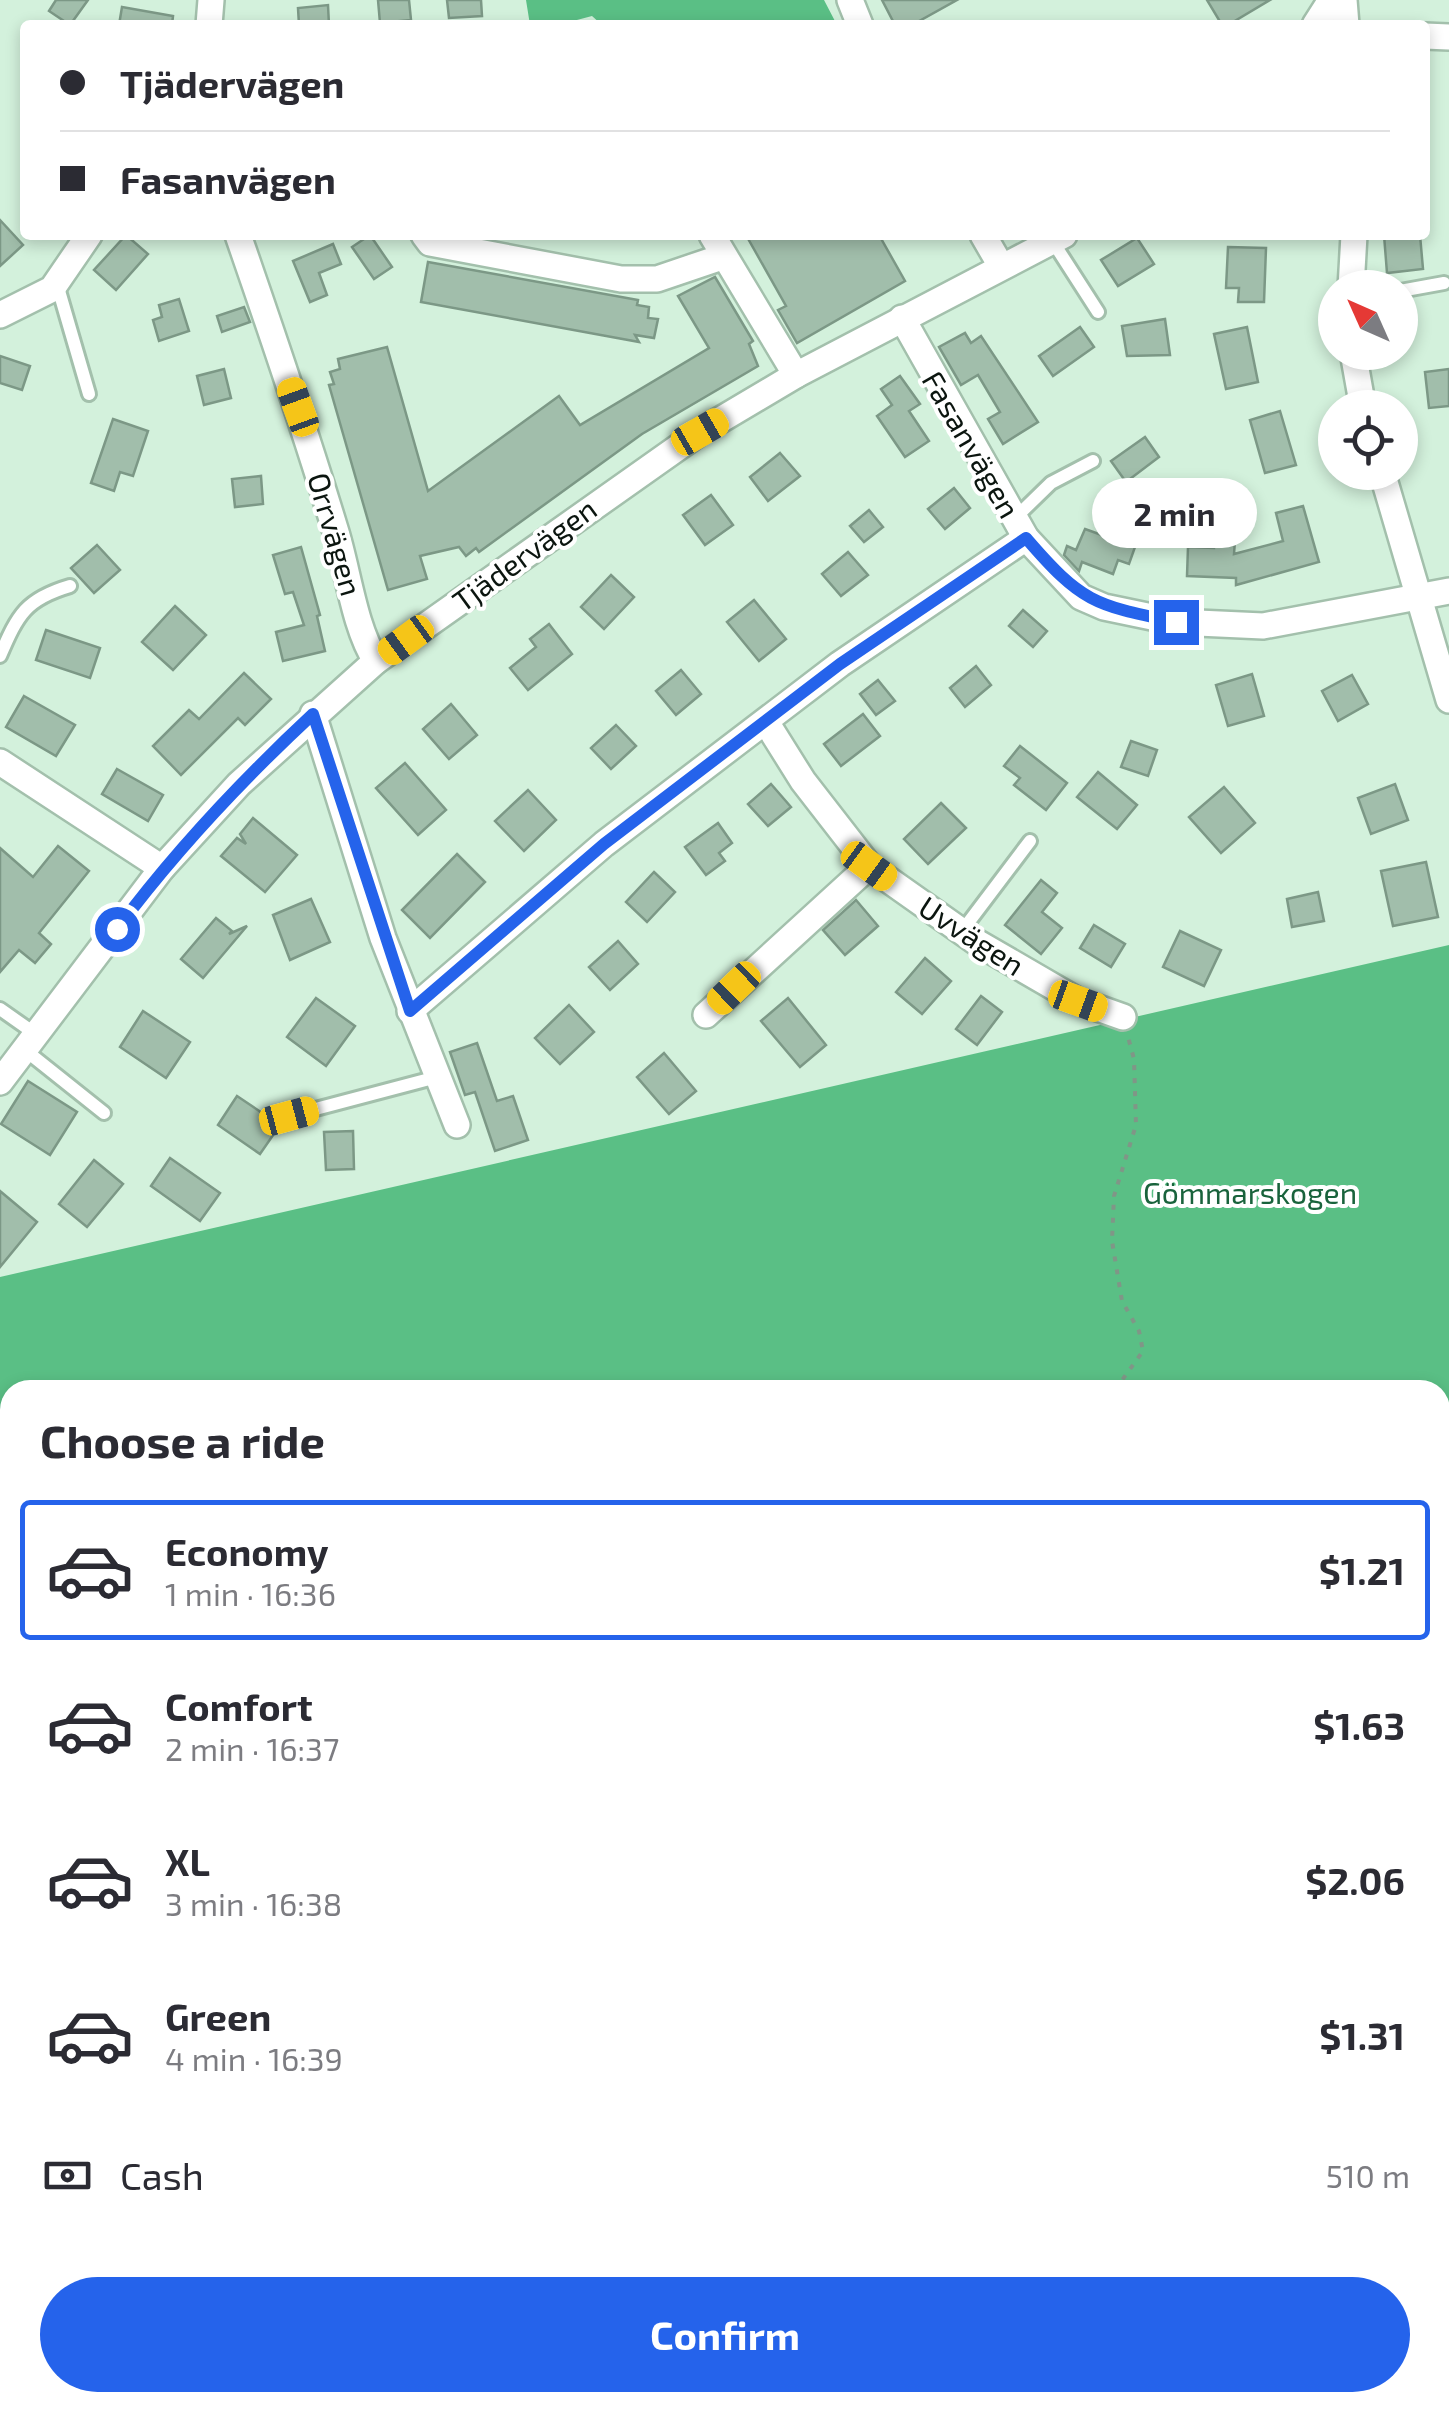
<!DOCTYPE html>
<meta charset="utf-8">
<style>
body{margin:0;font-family:"Exo 2",sans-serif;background:#f2f2f3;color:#2b2b33;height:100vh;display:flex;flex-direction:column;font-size:38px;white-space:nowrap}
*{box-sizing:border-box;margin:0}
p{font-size:32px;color:#7c7c81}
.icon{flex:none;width:55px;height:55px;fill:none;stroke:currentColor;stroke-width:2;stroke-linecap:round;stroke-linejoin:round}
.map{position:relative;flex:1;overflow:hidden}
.side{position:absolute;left:0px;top:1380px;width:1450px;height:1032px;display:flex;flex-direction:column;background:#fff;border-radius:30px 30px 0 0;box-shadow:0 5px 15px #0003}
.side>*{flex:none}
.top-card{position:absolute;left:20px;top:20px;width:1410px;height:220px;border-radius:10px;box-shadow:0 5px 15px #0003;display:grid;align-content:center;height:220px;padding:0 40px;background:#fff}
.needle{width:65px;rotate:315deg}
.fabs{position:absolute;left:1318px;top:270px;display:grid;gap:20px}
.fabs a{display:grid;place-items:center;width:100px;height:100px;border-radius:50%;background:#fff;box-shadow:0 5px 15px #0003;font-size:50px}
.end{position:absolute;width:45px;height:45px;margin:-22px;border:12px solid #2563eb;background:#fff;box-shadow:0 0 0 5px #fff}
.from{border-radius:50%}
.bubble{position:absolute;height:70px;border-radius:35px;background:#fff;box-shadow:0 5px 15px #0003;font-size:32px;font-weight:700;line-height:70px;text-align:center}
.car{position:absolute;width:30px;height:60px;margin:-30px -15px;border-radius:12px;box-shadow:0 0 8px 2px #0007;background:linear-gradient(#f5c518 24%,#345 0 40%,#f5c518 0 76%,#345 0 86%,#f5c518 0)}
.top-card b{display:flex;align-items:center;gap:35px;height:95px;font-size:38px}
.top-card b+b{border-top:2px solid #e1e1e2}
.top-card i{width:25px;height:25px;background:#2b2b33}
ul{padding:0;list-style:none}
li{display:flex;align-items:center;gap:30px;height:140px;margin:0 20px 15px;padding:0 20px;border:5px solid transparent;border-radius:10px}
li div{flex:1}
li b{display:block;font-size:38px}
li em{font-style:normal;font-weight:700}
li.selected{border-color:#2563eb}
li>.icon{width:90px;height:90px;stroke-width:1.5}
h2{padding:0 40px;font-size:45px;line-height:120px}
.pay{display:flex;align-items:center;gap:25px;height:110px;padding:0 40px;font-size:38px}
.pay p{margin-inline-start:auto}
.primary-button{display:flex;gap:20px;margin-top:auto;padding:20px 40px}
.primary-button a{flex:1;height:115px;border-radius:60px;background:#2563eb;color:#fff;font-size:40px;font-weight:700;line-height:115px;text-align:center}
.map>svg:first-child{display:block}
.forest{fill:#5abf85;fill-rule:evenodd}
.building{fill:#a1beab;stroke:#7c9886;stroke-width:2.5}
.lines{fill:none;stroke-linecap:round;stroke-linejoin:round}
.lane-casing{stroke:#a3c0ac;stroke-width:18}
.street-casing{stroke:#a3c0ac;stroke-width:30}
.path{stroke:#809687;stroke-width:4;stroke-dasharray:5 8;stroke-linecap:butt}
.lane{stroke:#fff;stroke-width:12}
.street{stroke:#fff;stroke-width:25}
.route{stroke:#2563eb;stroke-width:12}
.labels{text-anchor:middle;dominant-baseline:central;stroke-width:8;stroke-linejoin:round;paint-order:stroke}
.street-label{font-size:30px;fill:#0b150f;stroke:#fff}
.park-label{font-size:30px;fill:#19633c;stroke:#fff}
</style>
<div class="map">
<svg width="1449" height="2411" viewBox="0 0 1449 2411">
<rect width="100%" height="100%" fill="#d3f1dc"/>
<!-- forest -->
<g class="forest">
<polygon points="526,0 824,0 837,25 602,25 592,16 558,25 530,25"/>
<path d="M1449,945V2411H0V1277ZM10,1390H1440V2402H10Z"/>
</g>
<!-- building -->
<g class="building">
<polygon points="56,0 88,0 70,25 49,11"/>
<polygon points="378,0 409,0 411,20 380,23"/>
<polygon points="447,0 481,0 482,16 449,18"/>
<polygon points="882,0 957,0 912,25 895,25"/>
<polygon points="1207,0 1270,0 1228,25 1222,25"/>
<polygon points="328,5 329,25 299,25 298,8"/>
<polygon points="122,7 173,16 172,25 119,25"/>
<polygon points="0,220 23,245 0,266"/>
<polygon points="126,235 148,254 116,290 94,270"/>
<polygon points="370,235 392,267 374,279 352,247"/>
<polygon points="746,235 879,235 905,281 797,343 778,310 786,306"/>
<polygon points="1384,235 1420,235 1423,269 1387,273"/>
<polygon points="1137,238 1154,264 1118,286 1101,260"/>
<polygon points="333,244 341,264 319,273 327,295 310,302 293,261"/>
<polygon points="1228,247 1266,248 1264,302 1238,302 1239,288 1226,288"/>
<polygon points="428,262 638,300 637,305 649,307 648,318 658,319 654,338 635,335 639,342 421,302"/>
<polygon points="715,277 753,341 749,344 758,366 642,434 479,552 476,548 466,556 459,547 420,556 427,579 388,590 329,385 334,384 330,372 340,369 338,359 387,347 428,491 559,396 580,425 709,348 678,296"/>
<polygon points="179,299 189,331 159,341 153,320 162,317 159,305"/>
<polygon points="244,307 250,322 222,332 217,316"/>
<polygon points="1165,319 1170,355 1127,356 1122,326"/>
<polygon points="1080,327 1094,347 1053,376 1039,356"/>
<polygon points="1247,327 1258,382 1226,389 1214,334"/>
<polygon points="965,333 971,343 981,336 1038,422 1003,444 988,419 1000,412 978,375 961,385 939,347"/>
<polygon points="0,356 30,366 22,390 0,383"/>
<polygon points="224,369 231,398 204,405 197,376"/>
<polygon points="1449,369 1449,406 1429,408 1425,372"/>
<polygon points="900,376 920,404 909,411 929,441 905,457 877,416 892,405 881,389"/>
<polygon points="1280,411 1296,465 1265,473 1250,420"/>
<polygon points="113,419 148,431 133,476 120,472 114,491 91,483"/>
<polygon points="1145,437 1159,457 1126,482 1111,461"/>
<polygon points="780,453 800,476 768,501 750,477"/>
<polygon points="261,476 263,504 235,507 232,479"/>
<polygon points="954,488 970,508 945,529 928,509"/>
<polygon points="711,495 733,525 705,545 683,515"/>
<polygon points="1303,506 1319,562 1236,585 1236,578 1187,576 1188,547 1214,548 1215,540 1235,541 1234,554 1283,541 1276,513"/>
<polygon points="869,510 883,527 864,542 850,526"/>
<polygon points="1085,529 1135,547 1129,564 1118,560 1113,574 1082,562 1079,571 1064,555 1067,546 1076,550"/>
<polygon points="97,545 120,570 94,593 71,568"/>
<polygon points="301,547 320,615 317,616 325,651 283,661 276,632 304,625 293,592 285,594 273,555"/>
<polygon points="848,552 868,575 841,596 822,574"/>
<polygon points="611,575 634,597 604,629 581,607"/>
<polygon points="754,600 786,639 759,661 727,622"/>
<polygon points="175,606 206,635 173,670 142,642"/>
<polygon points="1023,610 1047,631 1033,647 1009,626"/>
<polygon points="549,624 572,654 528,690 510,668 536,647 530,639"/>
<polygon points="46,630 100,648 90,678 36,660"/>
<polygon points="976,666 991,685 965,707 950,688"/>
<polygon points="681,670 701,694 676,715 656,691"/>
<polygon points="244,673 271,699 245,725 238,718 181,775 153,746 189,710 199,719"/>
<polygon points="1252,674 1264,716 1228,726 1216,685"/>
<polygon points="1352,675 1368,704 1338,721 1322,691"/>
<polygon points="878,680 895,701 876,715 860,694"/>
<polygon points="24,696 75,725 56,756 6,727"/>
<polygon points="451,704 477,735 449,759 423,729"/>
<polygon points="863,714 880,736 841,766 824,744"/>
<polygon points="616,725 636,746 611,769 591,748"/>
<polygon points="1131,741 1157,750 1148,776 1121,767"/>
<polygon points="1020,746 1067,783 1046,810 1014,785 1020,778 1004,766"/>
<polygon points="405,763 446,810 418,835 376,788"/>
<polygon points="117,769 163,795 148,821 102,794"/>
<polygon points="1098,772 1137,805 1117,829 1077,797"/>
<polygon points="771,784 791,807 768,826 748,804"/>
<polygon points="1395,784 1408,820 1371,834 1358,798"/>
<polygon points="1224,787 1255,823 1221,853 1189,817"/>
<polygon points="528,790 556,820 524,851 495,821"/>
<polygon points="941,803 966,828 928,864 904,839"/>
<polygon points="253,818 297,855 265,892 221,856 237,838 246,844 240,834"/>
<polygon points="718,823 732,843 719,853 725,861 706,875 685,847"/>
<polygon points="58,846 89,871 39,933 51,944 35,963 19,950 0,972 0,848 33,877"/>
<polygon points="457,854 485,882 430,938 402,910"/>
<polygon points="1426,862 1438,917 1393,926 1381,871"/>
<polygon points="654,872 675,892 647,922 626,902"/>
<polygon points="1041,880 1057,893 1042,912 1062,928 1041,954 1005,925"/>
<polygon points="1318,892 1324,921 1292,927 1287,899"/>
<polygon points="311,899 330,942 290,960 273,915"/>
<polygon points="856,900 878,926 845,955 823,930"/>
<polygon points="216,918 232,931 229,934 247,926 203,978 181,959"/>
<polygon points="1094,925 1125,944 1111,967 1080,948"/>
<polygon points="1180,931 1221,950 1204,986 1163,967"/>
<polygon points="618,941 638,964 610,990 589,967"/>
<polygon points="925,958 951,981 922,1014 896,992"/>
<polygon points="981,996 1002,1012 977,1045 956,1029"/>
<polygon points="316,998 355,1026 326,1066 287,1037"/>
<polygon points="788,998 826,1045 800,1067 761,1021"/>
<polygon points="569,1005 594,1032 560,1064 535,1038"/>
<polygon points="143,1011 190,1042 166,1078 120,1047"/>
<polygon points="477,1043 497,1101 513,1096 528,1140 495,1151 475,1092 465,1095 450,1052"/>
<polygon points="664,1053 696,1091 669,1114 637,1077"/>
<polygon points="28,1081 77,1112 50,1155 1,1124"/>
<polygon points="237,1096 280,1125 260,1154 218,1125"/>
<polygon points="353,1131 354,1169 326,1170 324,1132"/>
<polygon points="170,1158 220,1193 200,1221 151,1186"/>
<polygon points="94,1160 123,1184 87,1227 59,1204"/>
<polygon points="0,1191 37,1222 0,1267"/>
</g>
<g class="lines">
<defs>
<g id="lane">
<polyline points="1053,242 1098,312"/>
<polyline points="57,284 89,394"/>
<polyline points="1400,291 1444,283"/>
<polyline points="1015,518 1051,483 1093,461"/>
<path d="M0,656C18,614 26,599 70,586"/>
<polyline points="962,931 1030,841"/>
<polyline points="0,1009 37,1035"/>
<polyline points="25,1050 104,1113"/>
<polyline points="289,1116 437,1077"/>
</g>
<g id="street">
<polyline points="850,0 860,25"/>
<polyline points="1344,0 1346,25"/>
<polyline points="209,25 211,0"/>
<polyline points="1315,25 1331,0"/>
<polyline points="1425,36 1449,37"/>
<path d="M238,235C272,333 305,430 335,529C348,570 354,627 376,661"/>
<polyline points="424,235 430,243 621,279 657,279 722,257"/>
<polyline points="712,235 796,375"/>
<polyline points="983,235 1001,266"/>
<polyline points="1351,288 1354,235"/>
<polyline points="0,315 52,289 89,235"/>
<polyline points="902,318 1026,538 1081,597 1104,607 1176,622 1263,626 1449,591"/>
<polyline points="1353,352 1363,408"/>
<polyline points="1382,472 1449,700"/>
<polyline points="313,714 383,938 457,1125"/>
<polyline points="766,722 803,781 869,866 978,943 1078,1001 1123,1017"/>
<polyline points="0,762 162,868"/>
<polyline points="410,1011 604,844 840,664 1026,538"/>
<polyline points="706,1015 869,866"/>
<polyline points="0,1082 162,868 239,784 376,661 700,432 796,375 1064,235"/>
</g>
</defs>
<!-- lane casing -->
<use href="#lane" class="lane-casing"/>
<!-- street casing -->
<use href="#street" class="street-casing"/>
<!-- path -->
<g class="path">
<polyline points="1115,1390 1143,1351 1139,1331 1122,1301 1112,1241 1114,1196 1136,1125 1134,1059 1128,1037"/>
<polyline points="0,1493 10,1507"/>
<polyline points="0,1585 10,1597"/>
<polyline points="1440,1936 1449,1937"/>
<polyline points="1440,2020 1449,2020"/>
<polyline points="0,2025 10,2036"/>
<polyline points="1440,2340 1449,2347"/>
<polyline points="282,2402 289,2411"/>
<polyline points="767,2402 775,2411"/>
</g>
<!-- lane -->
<use href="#lane" class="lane"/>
<!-- street -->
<use href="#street" class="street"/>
</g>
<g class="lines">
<!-- route -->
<path class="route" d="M117,929C176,850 241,781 313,714L410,1011L604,844L840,664L1026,538C1082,603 1094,605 1176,622"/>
</g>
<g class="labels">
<!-- street labels -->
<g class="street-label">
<text transform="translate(972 444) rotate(60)">Fasanvägen</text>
<text transform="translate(336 534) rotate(74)">Orrvägen</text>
<text transform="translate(524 554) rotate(-36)">Tjädervägen</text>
<text transform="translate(972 935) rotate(33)">Uvvägen</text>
</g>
<!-- park labels -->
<g class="park-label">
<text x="1250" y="1192">Gömmarskogen</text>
</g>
</g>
</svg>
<div class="fabs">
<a><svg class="needle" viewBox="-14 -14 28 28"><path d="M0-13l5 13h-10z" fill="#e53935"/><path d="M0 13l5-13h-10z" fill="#7c7c81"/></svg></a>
<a><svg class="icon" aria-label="locate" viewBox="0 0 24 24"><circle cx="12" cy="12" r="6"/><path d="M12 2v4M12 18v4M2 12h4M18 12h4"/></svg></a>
</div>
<i class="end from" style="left:117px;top:929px"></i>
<i class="end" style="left:1176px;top:622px"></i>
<div class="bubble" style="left:1092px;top:478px;width:165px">2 min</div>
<i class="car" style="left:298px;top:407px;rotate:340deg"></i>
<i class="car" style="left:700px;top:432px;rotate:60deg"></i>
<i class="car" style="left:406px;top:640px;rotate:234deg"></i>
<i class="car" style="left:869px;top:866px;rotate:126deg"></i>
<i class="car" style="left:734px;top:988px;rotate:226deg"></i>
<i class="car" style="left:1078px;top:1001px;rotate:110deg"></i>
<i class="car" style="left:289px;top:1116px;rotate:75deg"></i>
<div class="top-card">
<b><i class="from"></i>Tjädervägen</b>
<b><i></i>Fasanvägen</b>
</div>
<section class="side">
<h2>Choose a ride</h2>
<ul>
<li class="selected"><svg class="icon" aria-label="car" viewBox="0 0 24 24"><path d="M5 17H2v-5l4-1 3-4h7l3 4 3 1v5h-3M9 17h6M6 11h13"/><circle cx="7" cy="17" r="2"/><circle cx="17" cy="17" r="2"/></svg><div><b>Economy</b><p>1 min · 16:36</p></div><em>$1.21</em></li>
<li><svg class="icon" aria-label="car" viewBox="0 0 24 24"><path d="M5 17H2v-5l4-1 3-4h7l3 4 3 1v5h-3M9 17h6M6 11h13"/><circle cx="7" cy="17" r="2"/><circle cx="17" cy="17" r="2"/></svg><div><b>Comfort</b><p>2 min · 16:37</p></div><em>$1.63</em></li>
<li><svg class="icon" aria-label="car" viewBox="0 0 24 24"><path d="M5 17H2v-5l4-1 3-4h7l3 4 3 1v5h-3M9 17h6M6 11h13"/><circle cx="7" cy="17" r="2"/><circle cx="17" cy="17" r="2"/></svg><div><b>XL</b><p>3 min · 16:38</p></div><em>$2.06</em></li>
<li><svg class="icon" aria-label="car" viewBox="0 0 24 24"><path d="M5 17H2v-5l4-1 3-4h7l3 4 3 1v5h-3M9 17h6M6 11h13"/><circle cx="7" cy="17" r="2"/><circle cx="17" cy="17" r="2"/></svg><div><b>Green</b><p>4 min · 16:39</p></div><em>$1.31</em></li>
</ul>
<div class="pay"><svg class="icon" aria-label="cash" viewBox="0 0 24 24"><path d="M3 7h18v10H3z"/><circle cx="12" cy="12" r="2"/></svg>Cash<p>510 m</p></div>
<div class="primary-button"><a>Confirm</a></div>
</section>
</div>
